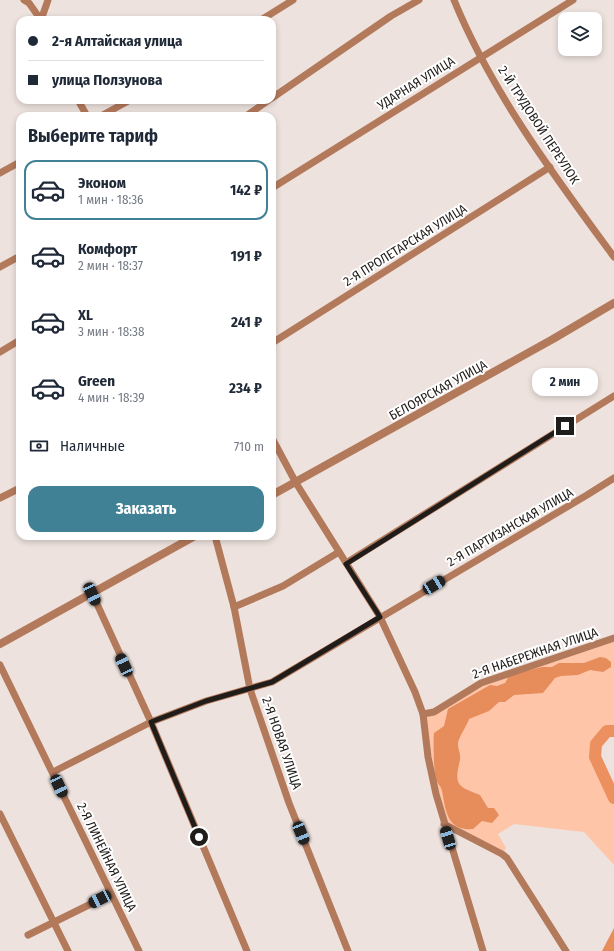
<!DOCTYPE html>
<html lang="ru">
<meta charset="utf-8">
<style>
body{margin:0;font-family:"Fira Sans Condensed",sans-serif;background:#f2f2f3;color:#1f2937;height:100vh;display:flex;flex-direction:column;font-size:15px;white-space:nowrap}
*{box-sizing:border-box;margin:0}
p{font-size:13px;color:#747a83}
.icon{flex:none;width:22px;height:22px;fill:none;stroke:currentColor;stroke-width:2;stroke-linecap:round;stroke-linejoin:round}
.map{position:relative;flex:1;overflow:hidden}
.details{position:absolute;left:16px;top:112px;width:260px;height:428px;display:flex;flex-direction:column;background:#fff;border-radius:12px;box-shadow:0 2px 6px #0003}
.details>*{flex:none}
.guide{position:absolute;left:16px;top:16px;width:260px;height:88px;border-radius:12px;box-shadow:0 2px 6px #0003;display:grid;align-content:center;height:88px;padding:0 12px;background:#fff}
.tools{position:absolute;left:558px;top:12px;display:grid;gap:8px}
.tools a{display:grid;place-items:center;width:44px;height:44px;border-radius:8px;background:#fff;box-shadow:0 2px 6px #0003;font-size:20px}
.end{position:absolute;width:18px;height:18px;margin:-9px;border:5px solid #201c1a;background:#fff;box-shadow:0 0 0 2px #fff}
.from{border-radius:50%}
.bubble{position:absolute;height:28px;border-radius:12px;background:#fff;box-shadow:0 2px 6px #0003;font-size:13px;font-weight:700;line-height:28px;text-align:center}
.car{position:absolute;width:12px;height:24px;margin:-12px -6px;border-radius:5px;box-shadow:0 0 3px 1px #0007;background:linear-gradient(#222 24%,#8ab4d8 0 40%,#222 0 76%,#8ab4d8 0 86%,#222 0)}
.guide b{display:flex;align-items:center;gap:14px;height:38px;font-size:15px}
.guide b+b{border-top:1px solid #e0e1e3}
.guide i{width:10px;height:10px;background:#1f2937}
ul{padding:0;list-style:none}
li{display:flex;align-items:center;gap:12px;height:60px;margin:0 8px 6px;padding:0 4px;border:2px solid transparent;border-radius:12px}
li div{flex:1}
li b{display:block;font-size:15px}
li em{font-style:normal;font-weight:700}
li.on{border-color:#418195}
li>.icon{width:36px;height:36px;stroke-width:1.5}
h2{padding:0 12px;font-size:18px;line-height:48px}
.pay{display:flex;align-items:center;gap:10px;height:44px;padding:0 12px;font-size:15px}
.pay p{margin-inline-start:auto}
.action{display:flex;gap:8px;margin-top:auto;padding:8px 12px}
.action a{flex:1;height:46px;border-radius:12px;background:#418195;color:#fff;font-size:16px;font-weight:700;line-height:46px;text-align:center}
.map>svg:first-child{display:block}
.green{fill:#fec5a8}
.forest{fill:#e78c5b}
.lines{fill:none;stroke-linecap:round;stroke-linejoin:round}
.river{stroke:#ec9060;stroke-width:12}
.minor{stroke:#b3795b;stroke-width:7}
.tertiary{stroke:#b3795b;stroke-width:8}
.route{stroke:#201c1a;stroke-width:5}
.labels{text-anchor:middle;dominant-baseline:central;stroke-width:4;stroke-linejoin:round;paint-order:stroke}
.street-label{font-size:13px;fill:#201c1a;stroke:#fff}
</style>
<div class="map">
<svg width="614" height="951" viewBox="0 0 614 951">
<rect width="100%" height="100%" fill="#ede2dd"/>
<!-- green -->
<polygon class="green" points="614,638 614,731 607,731 596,744 595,757 614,798 614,865 584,832 514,824 498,834 506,848 502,854 444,824 423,714 468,690"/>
<!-- forest -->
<g class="forest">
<path d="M600,657L606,658L611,662V667L603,672L590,670L578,675L561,676L555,678L543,693L514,695L505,702H499L489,711L469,719C467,726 457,739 458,745C458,750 461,754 460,760C454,785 457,786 480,795L488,808H494L499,815L492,823L482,821L473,829C446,831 446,810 442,791C441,786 438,784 436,780C434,774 433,741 434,733L444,726L448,709L490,685L497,686L505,683L509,676L517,673L542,667H552L559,663H584Z"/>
<polygon points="614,928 614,951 602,951"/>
</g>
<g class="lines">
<!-- river -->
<polyline class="river" points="614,731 607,731 596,744 595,757 614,798"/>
<!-- minor -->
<g class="minor">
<polyline points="24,0 29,3 41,20"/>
<path d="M454,0C492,93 555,177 614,257"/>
<polyline points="41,20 48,0"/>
<polyline points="261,20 293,0"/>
<polyline points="272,98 391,16 419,0"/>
<polyline points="78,100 87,116"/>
<polyline points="101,116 130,100"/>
<polyline points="246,116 269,100"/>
<polyline points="0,173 20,162"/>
<polyline points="272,188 573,0"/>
<polyline points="0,267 20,256"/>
<polyline points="272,343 550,167"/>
<polyline points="0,352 20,340"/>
<polyline points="272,438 296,483 380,617 415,692 423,714 428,757 436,794 483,951"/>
<polyline points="0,498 20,488"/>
<polyline points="215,536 234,607 250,689 289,803 348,951"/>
<polyline points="346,563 614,396"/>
<polyline points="92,593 151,722 247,951"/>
<polyline points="234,607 283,586 339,552"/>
<polyline points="0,665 139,951"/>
<polyline points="423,714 434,712 481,683 614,638"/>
<polyline points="53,772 151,722 206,701 272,682 587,495 614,478"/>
<polyline points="0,814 68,951"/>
<polyline points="444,824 502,854 507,858 566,951"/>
<polyline points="28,935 111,894"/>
</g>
<!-- tertiary -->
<g class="tertiary">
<polyline points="272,495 553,339 614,303"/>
<polyline points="0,644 195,536"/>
</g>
</g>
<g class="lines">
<!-- route -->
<polyline class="route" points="199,837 151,722 206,701 272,682 380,617 346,564 565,426"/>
</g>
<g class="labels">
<!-- street labels -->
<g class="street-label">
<text transform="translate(416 83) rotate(-32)">УДАРНАЯ УЛИЦА</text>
<text transform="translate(539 125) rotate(57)">2-Й ТРУДОВОЙ ПЕРЕУЛОК</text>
<text transform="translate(405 245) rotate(-32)">2-Я ПРОЛЕТАРСКАЯ УЛИЦА</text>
<text transform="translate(438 390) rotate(-29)">БЕЛОЯРСКАЯ УЛИЦА</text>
<text transform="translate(510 527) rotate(-30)">2-Я ПАРТИЗАНСКАЯ УЛИЦА</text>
<text transform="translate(535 653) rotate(-19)">2-Я НАБЕРЕЖНАЯ УЛИЦА</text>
<text transform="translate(282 743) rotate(71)">2-Я НОВАЯ УЛИЦА</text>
<text transform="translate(107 857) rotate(64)">2-Я ЛИНЕЙНАЯ УЛИЦА</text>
</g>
</g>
</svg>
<div class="tools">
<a><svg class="icon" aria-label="layers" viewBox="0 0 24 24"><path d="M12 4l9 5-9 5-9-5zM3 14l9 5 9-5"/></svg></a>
</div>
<i class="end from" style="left:199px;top:837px"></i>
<i class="end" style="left:565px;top:426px"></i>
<div class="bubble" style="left:532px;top:368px;width:66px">2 мин</div>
<i class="car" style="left:434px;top:585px;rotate:59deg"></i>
<i class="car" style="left:92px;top:594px;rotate:155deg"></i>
<i class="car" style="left:124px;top:665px;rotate:335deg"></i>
<i class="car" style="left:59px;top:786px;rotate:155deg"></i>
<i class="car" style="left:301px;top:833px;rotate:158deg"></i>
<i class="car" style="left:448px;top:838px;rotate:343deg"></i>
<i class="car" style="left:100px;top:899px;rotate:244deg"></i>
<div class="guide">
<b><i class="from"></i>2-я Алтайская улица</b>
<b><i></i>улица Ползунова</b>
</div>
<section class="details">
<h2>Выберите тариф</h2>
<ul>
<li class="on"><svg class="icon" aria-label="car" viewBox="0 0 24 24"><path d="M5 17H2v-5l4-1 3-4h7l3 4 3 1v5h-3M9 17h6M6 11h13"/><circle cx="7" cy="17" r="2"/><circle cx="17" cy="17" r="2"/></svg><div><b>Эконом</b><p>1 мин · 18:36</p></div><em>142 ₽</em></li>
<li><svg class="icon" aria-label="car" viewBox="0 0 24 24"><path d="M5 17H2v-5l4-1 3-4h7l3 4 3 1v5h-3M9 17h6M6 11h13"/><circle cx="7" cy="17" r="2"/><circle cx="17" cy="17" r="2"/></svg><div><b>Комфорт</b><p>2 мин · 18:37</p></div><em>191 ₽</em></li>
<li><svg class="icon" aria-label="car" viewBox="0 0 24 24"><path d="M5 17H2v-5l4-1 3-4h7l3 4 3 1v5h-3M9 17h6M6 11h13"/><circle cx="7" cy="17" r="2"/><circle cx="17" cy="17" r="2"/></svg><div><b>XL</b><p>3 мин · 18:38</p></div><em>241 ₽</em></li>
<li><svg class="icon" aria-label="car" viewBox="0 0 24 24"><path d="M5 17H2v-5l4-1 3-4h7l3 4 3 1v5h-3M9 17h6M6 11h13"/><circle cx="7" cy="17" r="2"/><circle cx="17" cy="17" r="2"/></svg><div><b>Green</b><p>4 мин · 18:39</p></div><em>234 ₽</em></li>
</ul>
<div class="pay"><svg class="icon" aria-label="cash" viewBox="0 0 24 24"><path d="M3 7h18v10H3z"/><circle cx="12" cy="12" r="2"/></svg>Наличные<p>710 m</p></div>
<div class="action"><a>Заказать</a></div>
</section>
</div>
